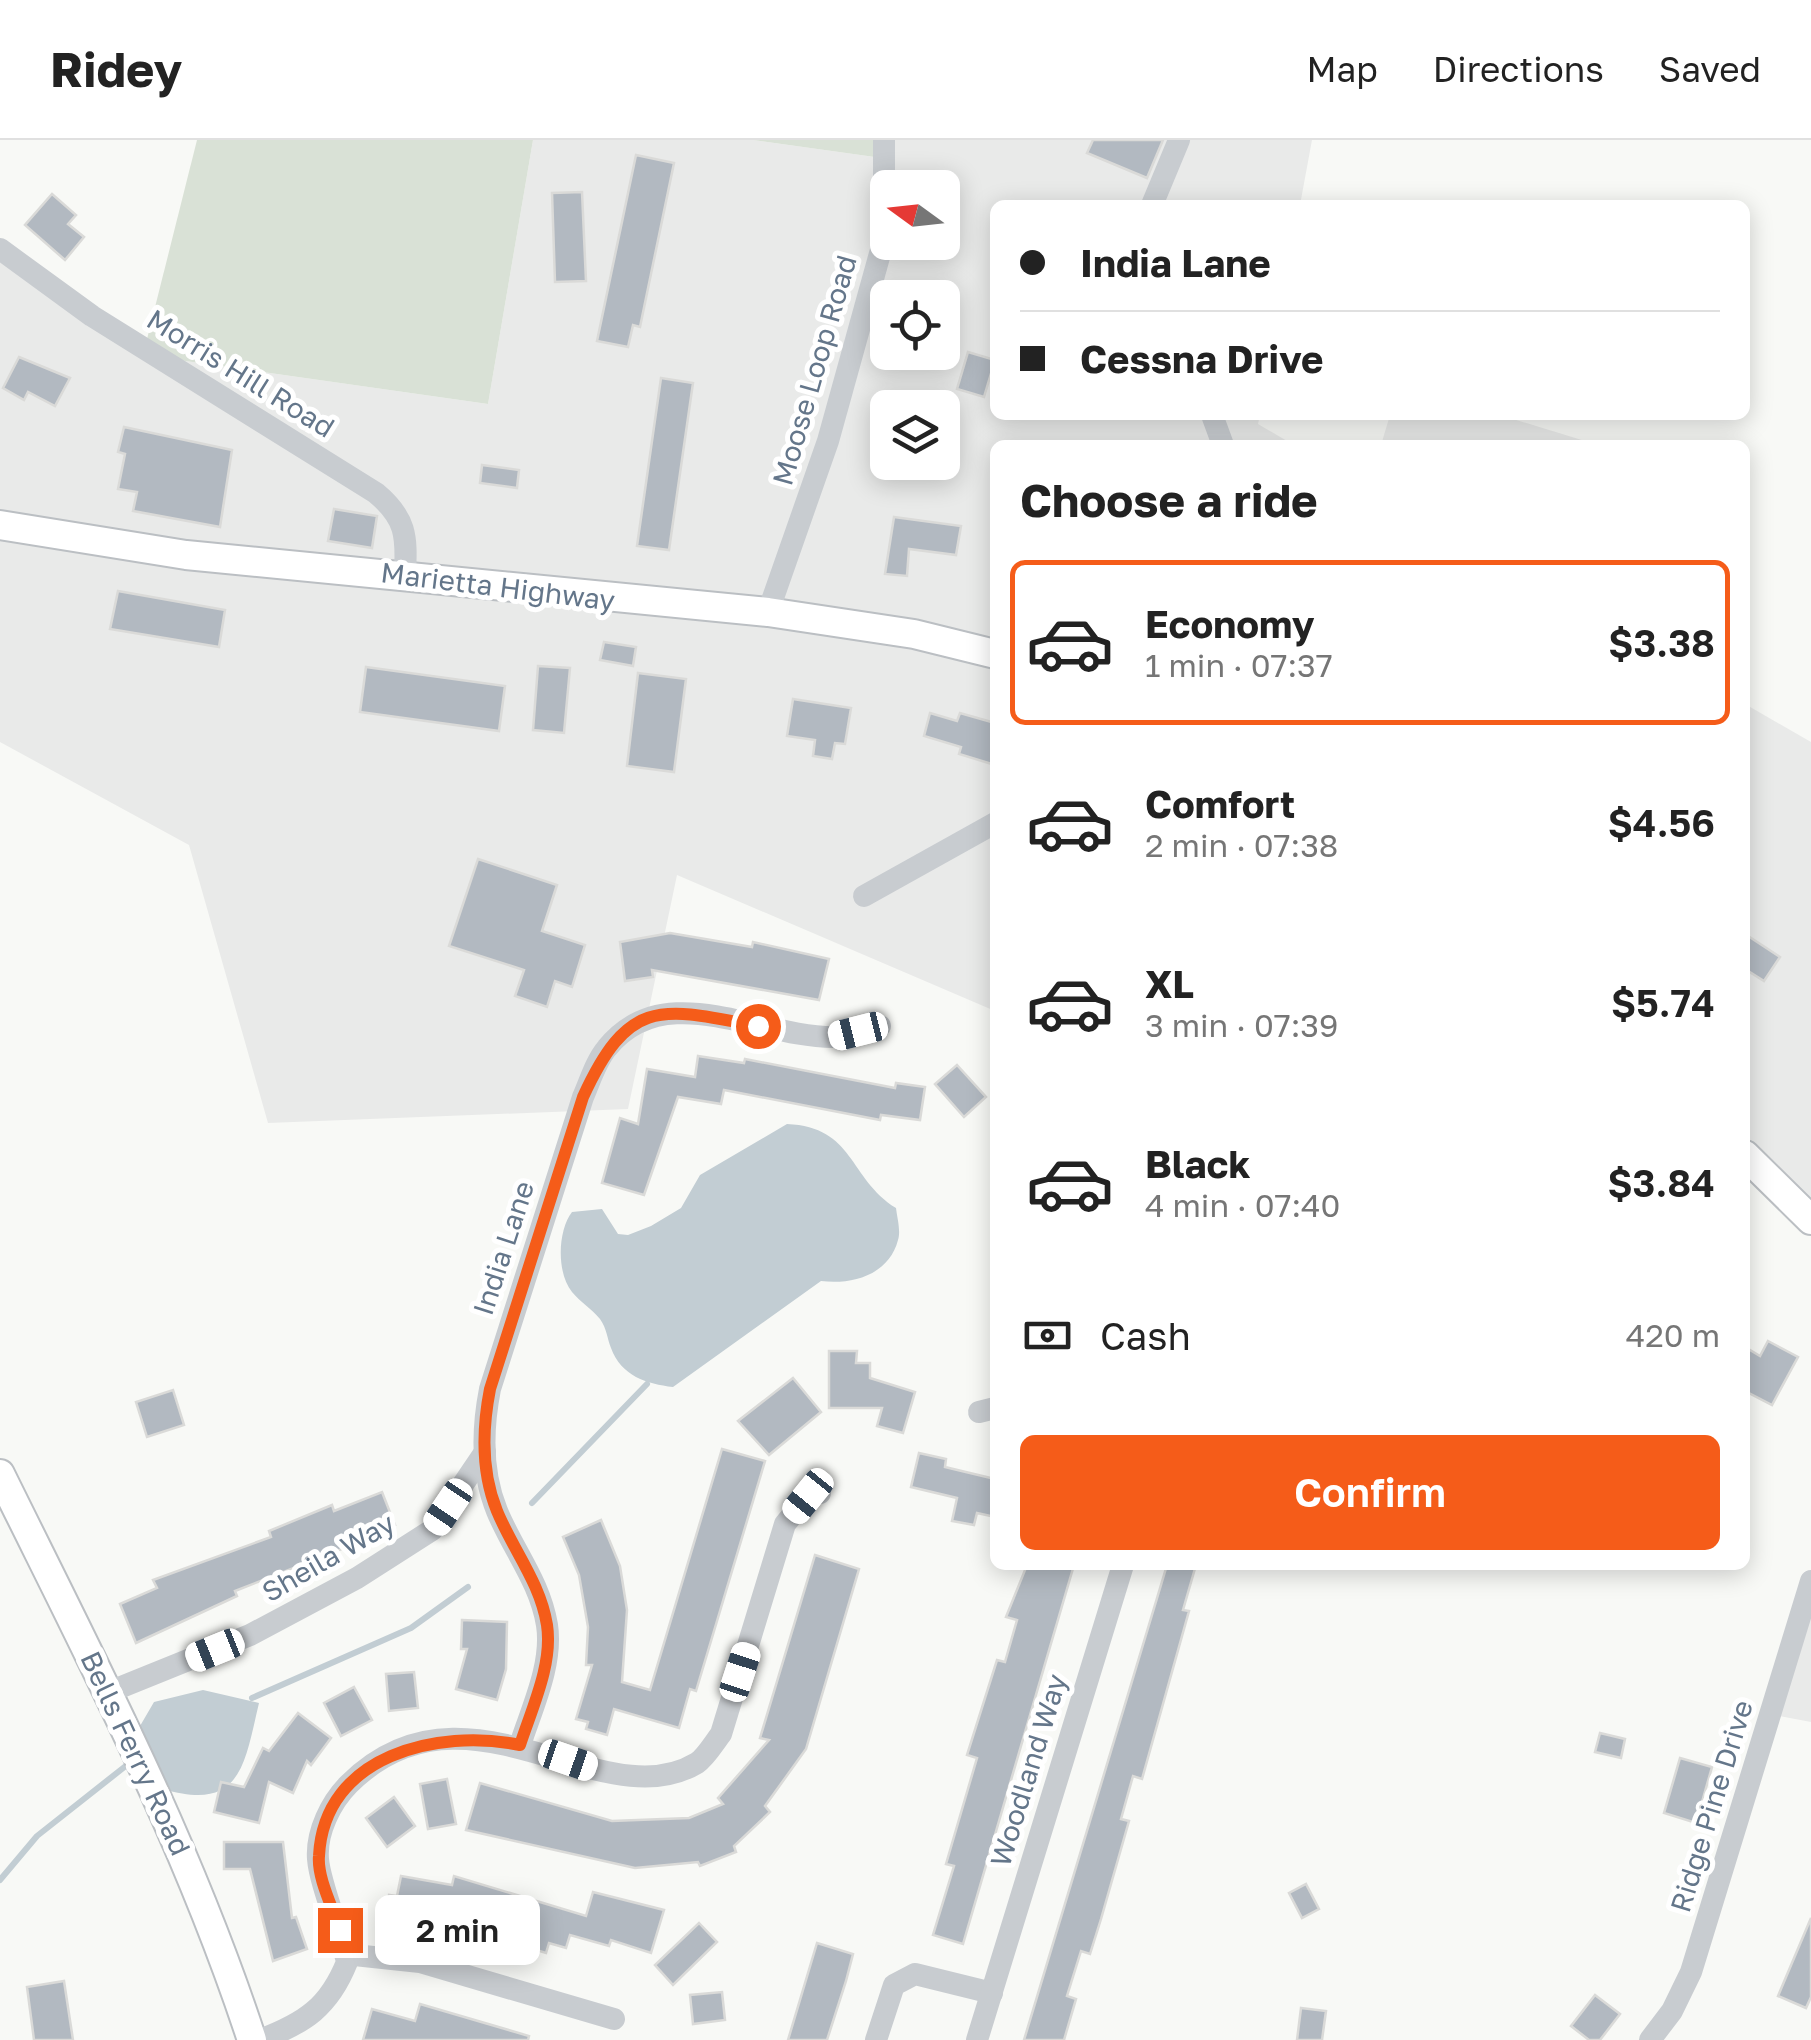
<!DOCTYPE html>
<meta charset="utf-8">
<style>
body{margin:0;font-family:"Golos Text",sans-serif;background:#f6f6f6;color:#222;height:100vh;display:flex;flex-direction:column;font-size:38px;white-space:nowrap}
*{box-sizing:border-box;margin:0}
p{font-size:32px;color:#767676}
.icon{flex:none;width:55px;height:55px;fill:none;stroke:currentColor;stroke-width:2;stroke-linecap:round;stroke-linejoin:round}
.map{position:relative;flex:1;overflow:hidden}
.panel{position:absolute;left:990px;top:300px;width:760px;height:1130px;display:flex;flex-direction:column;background:#fff;border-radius:15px;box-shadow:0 5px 25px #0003}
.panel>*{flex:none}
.top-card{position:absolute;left:990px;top:60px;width:760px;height:220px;border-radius:15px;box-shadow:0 5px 25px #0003;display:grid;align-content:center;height:220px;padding:0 30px;background:#fff}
.needle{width:65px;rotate:285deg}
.tools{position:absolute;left:870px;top:30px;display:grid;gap:20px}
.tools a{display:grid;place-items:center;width:90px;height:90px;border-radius:15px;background:#fff;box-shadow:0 5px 25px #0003;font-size:50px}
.end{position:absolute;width:45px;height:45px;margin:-22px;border:12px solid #f55c19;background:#fff;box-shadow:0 0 0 5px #fff}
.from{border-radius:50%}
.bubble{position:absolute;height:70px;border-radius:15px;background:#fff;box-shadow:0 5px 25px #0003;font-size:32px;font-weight:600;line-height:70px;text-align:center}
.car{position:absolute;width:30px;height:60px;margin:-30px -15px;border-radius:12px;box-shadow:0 0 8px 2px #0007;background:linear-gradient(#fff 24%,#345 0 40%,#fff 0 76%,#345 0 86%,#fff 0)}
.top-card b{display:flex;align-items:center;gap:35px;height:95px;font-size:38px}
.top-card b+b{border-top:2px solid #e0e0e0}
.top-card i{width:25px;height:25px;background:#222}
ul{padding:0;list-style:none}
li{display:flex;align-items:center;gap:30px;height:165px;margin:0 20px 15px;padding:0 10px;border:5px solid transparent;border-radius:15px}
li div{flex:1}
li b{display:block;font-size:38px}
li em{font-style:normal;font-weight:600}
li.selected{border-color:#f55c19}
li>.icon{width:90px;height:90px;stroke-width:1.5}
h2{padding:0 30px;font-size:45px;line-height:120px}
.pay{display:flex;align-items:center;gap:25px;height:110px;padding:0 30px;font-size:38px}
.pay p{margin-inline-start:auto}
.action{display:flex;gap:20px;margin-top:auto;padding:20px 30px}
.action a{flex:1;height:115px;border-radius:15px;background:#f55c19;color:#fff;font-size:40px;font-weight:600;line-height:115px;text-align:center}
header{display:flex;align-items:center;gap:60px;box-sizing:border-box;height:140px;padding:0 50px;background:#fff;border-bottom:2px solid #e0e0e0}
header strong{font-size:48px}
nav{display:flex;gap:55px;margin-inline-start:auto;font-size:35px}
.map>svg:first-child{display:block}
.built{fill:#e9eae9;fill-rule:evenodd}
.green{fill:#d9e1d6}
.water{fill:#c2cdd3}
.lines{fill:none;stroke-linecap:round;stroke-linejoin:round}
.stream{stroke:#c2cdd3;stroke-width:6}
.building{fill:#b2b9c1;stroke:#dadad8;stroke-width:2.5}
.major-casing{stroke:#bbbfc3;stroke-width:32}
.minor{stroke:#c8ccd0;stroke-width:22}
.major{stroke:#fff;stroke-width:28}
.route{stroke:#f55c19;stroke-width:12}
.labels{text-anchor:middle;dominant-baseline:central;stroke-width:10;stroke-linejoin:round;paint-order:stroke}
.street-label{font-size:28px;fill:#64768a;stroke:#fff}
</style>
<header>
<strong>Ridey</strong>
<nav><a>Map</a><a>Directions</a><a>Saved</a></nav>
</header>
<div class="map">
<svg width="1811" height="1900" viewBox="0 0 1811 1900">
<rect width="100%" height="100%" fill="#f8f9f6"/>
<!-- built -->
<g class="built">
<path d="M533,0H753L889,19L893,0H1312L1300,65H995V275H1260L1258,284L1294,305H995V871L677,735L628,969L268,983L189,705L0,602V109L143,215L488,264ZM888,48H942V102H888ZM888,158H942V212H888ZM888,268H942V322H888Z"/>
<polygon points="1390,275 1500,275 1598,305 1381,305"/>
<polygon points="1745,564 1811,602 1811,1071 1745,1005"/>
<polygon points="1811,1450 1811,1582 1774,1575"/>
</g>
<!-- green -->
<g class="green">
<polygon points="197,0 533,0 488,264 143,215"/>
<polygon points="753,0 893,0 889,19"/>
</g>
<!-- water -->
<g class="water">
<path d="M787,984C855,987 848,1038 896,1068C897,1077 901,1091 898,1100C889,1135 852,1145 821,1141L673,1247C647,1244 621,1236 611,1208C607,1198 607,1189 600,1179C592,1169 580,1162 572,1152C556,1132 558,1090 572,1072L602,1069L618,1094L628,1095L651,1086L681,1068L700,1035Z"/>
<path d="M203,1550L259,1563C244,1626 241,1672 163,1649L133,1598L154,1562Z"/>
</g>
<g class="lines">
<!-- stream -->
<g class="stream">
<polyline points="532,1363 647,1244"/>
<polyline points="252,1558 411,1488 468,1447"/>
<polyline points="0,1740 37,1696 132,1621"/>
</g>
</g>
<!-- building -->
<g class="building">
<polygon points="1093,0 1163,0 1147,38 1087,13"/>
<polygon points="636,15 674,23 640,187 633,185 628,207 597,201"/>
<polygon points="582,52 586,141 555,142 552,53"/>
<polygon points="52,54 76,75 68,84 84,97 65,120 25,85"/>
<polygon points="968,212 995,220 984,257 957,249"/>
<polygon points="19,217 70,238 55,266 28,252 24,260 3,248"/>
<polygon points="661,238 693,243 669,410 637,406"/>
<polygon points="124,287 232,310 220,387 133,371 137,352 118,349 125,314 118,312"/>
<polygon points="482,325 519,330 517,348 480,343"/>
<polygon points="334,369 377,376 372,408 328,401"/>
<polygon points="894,377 961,386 956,415 909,409 907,436 885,434"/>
<polygon points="118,451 225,470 219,507 110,489"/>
<polygon points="604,502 636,507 633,526 600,520"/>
<polygon points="538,526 570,528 564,593 533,590"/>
<polygon points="366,527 505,546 499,591 360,572"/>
<polygon points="638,533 686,539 674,632 627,626"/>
<polygon points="793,559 851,568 845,604 835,603 832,619 813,616 815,600 787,596"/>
<polygon points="930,573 957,581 960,573 995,583 995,625 959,614 961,607 924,596"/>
<polygon points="478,719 557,745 542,791 585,805 572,847 555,841 547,867 515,856 524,830 449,806"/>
<polygon points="670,793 752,807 753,802 829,819 819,860 652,830 653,837 625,841 620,802"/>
<polygon points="1745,794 1780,817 1764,841 1745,829"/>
<polygon points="698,916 744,923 745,919 895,948 896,943 925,947 920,980 881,975 880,980 724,950 721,964 678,957 644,1055 602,1043 620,978 638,984 647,929 695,937"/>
<polygon points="957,925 986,957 964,977 935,944"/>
<polygon points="1768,1201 1798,1217 1772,1265 1745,1251 1745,1207 1760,1216"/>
<polygon points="829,1211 857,1211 856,1223 870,1223 870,1238 915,1252 903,1293 877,1286 882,1268 829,1268"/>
<polygon points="793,1238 821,1272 769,1315 738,1281"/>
<polygon points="173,1250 184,1285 147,1297 136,1262"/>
<polygon points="722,1309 765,1321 696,1551 690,1549 679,1588 614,1569 607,1595 586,1589 588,1582 576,1579 592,1525 586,1525 588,1487 579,1435 563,1397 601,1380 620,1426 627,1470 622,1542 650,1550"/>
<polygon points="919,1313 946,1319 945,1327 995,1339 995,1377 977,1373 974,1385 952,1381 957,1358 911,1347"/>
<polygon points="382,1352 395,1385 379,1392 382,1398 364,1405 362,1401 235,1451 237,1456 136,1503 120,1464 157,1448 153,1440 271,1397 269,1391 332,1365 334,1371"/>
<polygon points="815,1415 859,1429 806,1609 765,1666 770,1672 734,1706 736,1712 700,1726 698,1722 635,1728 466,1690 480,1643 612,1681 689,1678 723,1664 718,1658 769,1600 760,1598"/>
<polygon points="1027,1425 1074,1425 963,1804 933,1795 954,1726 946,1724 977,1618 967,1615 997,1520 1005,1522 1017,1480 1006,1477"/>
<polygon points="1167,1425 1196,1425 1183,1470 1189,1471 1142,1639 1133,1636 1121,1679 1129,1681 1101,1779 1090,1814 1081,1811 1067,1856 1076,1859 1064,1900 1024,1900"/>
<polygon points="462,1480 507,1482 506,1529 497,1560 456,1549 467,1509 461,1509"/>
<polygon points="414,1532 418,1568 389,1571 386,1534"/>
<polygon points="354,1547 372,1580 341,1596 324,1563"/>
<polygon points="298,1573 331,1598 311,1625 307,1621 293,1653 269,1642 259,1683 214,1672 221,1642 244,1647 263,1608 269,1611"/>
<polygon points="1600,1593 1625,1599 1621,1618 1595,1612"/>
<polygon points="1680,1618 1712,1627 1696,1683 1664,1673"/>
<polygon points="447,1639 456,1684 428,1689 420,1644"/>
<polygon points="394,1657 415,1686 387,1707 366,1678"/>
<polygon points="224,1702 283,1702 292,1778 296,1777 307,1809 273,1821 250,1729 224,1729"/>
<polygon points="401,1736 452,1745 454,1736 586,1776 593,1752 664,1770 651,1813 611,1800 609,1806 570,1795 566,1808 549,1803 546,1813 428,1777 428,1781 386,1774 389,1755 397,1756"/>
<polygon points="1306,1744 1319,1769 1302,1778 1289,1753"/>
<polygon points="1811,1778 1811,1857 1806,1868 1778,1856"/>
<polygon points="699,1783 717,1802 673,1845 655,1825"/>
<polygon points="817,1803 853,1814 846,1841 827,1900 788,1900"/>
<polygon points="64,1841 73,1900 34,1900 27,1847"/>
<polygon points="722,1852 725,1880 693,1884 690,1855"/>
<polygon points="1595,1855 1620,1874 1600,1900 1589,1900 1571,1886"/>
<polygon points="420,1864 529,1896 528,1900 363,1900 372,1869 415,1881"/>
<polygon points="1301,1868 1326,1871 1322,1900 1297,1900"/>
</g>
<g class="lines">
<defs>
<g id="major">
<polyline points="0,385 186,415 768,472 914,494 995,514"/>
<polyline points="1745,1015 1811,1080"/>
<path d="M0,1334C93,1523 186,1699 252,1900"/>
</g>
</defs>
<!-- major casing -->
<use href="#major" class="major-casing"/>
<!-- minor -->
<g class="minor">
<polyline points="1152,65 1179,0"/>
<path d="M0,109L92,176L376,353C406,378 407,396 405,433"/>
<polyline points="1212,275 1223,305"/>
<polyline points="768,472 828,301 884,99 884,0"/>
<polyline points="864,756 995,683"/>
<polyline points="979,1272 995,1268"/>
<polyline points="109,1552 250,1495 357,1438 432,1390 485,1312"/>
<path d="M520,1605C532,1568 553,1524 547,1485C540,1442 513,1410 497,1371C481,1332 482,1290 490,1249L583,957C590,941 596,921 607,908C665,836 759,898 835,897C849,896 866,889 880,886"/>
<polyline points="345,1814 420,1822 614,1879"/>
<path d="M260,1900C305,1883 329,1867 347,1822C341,1793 320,1745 318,1719C316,1692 331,1662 349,1644C467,1527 602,1681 697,1623C706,1617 714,1603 721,1594L785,1384L808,1356L820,1353"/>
<polyline points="876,1900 894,1845 915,1834 992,1853"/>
<polyline points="977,1900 1123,1425"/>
<polyline points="1650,1900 1672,1871 1691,1832 1811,1441"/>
</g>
<!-- major -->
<use href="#major" class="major"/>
</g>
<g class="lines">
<!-- route -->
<path class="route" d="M340,1790C333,1768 317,1738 319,1716C324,1615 438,1588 520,1605C532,1568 553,1524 547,1485C540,1442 513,1410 497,1371C481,1332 482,1290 490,1249L583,957C629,857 660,867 758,886"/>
</g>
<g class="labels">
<!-- street labels -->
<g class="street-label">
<text transform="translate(814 230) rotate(-74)">Moose Loop Road</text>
<text transform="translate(241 233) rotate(32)">Morris Hill Road</text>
<text transform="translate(498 446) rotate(7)">Marietta Highway</text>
<text transform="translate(503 1108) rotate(-72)">India Lane</text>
<text transform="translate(328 1417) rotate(-30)">Sheila Way</text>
<text transform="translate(136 1613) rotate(65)">Bells Ferry Road</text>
<text transform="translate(1028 1630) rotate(-73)">Woodland Way</text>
<text transform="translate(1711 1666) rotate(-73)">Ridge Pine Drive</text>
</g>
</g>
</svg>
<div class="tools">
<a><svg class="needle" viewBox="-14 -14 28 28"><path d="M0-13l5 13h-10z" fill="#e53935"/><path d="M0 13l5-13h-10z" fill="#767676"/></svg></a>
<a><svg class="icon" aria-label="locate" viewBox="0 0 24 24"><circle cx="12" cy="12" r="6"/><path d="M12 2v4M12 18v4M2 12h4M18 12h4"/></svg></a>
<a><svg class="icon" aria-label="layers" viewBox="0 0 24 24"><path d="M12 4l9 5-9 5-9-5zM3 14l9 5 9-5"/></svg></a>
</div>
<i class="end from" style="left:758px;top:886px"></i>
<i class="end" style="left:340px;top:1790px"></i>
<div class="bubble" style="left:375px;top:1755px;width:165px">2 min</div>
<i class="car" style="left:858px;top:891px;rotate:256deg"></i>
<i class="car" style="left:808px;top:1356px;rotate:219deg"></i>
<i class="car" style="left:448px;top:1367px;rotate:214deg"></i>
<i class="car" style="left:215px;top:1510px;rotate:248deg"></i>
<i class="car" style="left:740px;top:1532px;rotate:18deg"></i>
<i class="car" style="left:568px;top:1620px;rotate:109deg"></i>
<div class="top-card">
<b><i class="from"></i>India Lane</b>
<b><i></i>Cessna Drive</b>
</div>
<section class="panel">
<h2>Choose a ride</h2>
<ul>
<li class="selected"><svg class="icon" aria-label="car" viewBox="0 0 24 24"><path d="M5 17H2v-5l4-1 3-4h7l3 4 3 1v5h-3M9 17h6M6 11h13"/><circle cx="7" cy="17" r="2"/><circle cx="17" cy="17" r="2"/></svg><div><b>Economy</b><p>1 min · 07:37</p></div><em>$3.38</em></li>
<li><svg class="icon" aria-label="car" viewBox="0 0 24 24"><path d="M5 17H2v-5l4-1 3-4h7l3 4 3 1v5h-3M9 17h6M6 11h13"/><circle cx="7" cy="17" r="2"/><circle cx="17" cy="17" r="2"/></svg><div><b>Comfort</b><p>2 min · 07:38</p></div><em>$4.56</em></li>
<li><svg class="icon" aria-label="car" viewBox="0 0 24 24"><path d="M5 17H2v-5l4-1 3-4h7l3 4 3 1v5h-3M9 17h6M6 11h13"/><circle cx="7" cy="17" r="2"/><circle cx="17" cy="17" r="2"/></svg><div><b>XL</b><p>3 min · 07:39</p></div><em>$5.74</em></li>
<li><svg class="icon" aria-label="car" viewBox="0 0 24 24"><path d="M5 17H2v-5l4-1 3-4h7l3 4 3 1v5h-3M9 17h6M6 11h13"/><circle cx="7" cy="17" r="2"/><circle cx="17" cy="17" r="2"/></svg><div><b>Black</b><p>4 min · 07:40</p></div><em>$3.84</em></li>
</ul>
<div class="pay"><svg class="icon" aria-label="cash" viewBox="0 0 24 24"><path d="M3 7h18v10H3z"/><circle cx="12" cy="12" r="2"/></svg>Cash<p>420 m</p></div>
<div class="action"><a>Confirm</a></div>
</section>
</div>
